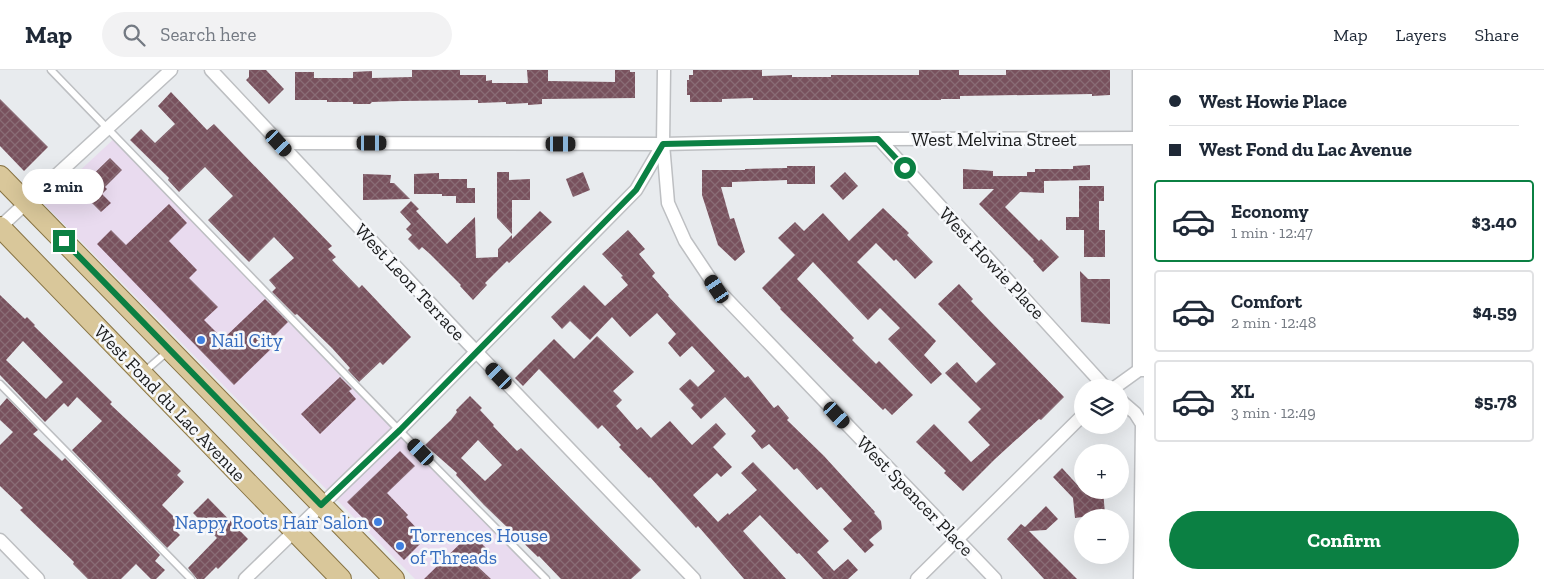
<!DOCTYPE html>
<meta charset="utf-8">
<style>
body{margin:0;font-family:"Zilla Slab",serif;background:#f2f2f3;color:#1f2937;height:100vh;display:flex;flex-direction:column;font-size:19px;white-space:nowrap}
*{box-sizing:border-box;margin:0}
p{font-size:16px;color:#747a83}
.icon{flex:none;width:28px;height:28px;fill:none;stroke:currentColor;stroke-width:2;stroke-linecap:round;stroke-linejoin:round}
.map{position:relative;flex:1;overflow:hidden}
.side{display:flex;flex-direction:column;background:#fff;width:400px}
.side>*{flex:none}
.top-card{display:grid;align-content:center;height:110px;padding:0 25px;background:#fff}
.fabs{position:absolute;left:1074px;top:309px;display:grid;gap:10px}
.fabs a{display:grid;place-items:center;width:55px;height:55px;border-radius:50%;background:#fff;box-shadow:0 5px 20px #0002;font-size:25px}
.end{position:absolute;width:22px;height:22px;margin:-11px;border:6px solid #0b8043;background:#fff;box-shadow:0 0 0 2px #fff}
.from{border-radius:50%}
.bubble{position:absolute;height:35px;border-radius:18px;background:#fff;box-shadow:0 5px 20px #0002;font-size:16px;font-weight:700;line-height:35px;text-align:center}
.car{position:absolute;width:15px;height:30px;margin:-15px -8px;border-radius:6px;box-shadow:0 0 4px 1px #0007;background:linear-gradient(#222 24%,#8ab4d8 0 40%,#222 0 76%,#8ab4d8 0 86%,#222 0)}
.top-card b{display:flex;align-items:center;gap:18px;height:48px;font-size:19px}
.top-card b+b{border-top:1px solid #e0e1e3}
.top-card i{width:12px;height:12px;background:#1f2937}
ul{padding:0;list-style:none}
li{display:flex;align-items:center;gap:15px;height:82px;margin:0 10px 8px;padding:0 15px;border:2px solid #e0e1e3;border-radius:5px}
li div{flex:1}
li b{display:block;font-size:19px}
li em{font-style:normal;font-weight:700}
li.selected{border-color:#0b8043}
li>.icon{width:45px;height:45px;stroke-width:1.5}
.primary-button{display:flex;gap:10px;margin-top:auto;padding:10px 25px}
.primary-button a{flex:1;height:58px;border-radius:30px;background:#0b8043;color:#fff;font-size:20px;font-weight:700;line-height:58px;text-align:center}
header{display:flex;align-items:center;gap:30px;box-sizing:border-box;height:70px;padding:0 25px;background:#fff;border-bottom:1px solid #e0e1e3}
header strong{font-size:24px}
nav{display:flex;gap:28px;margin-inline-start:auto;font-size:18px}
.search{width:350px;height:45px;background:#f2f2f3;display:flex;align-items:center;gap:12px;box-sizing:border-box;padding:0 18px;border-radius:28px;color:#747a83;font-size:19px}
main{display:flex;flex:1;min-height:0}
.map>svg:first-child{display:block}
.commercial{fill:#e9dbef}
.building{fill:url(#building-cross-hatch);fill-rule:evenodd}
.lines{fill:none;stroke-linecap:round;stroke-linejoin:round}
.lane-casing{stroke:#bdbfc2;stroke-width:9}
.street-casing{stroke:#bdbfc2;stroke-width:15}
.primary-casing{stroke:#877343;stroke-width:22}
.lane{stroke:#fff;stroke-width:6}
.street{stroke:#fff;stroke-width:12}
.primary{stroke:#d9c79a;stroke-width:20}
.route{stroke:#0b8043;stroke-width:6}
.shop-dot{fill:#3f7fe0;stroke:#f6f8fb;stroke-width:2}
.labels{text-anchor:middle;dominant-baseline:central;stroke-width:5;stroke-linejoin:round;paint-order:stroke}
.street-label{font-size:19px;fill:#1c1d1e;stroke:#f6f8fb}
.shop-label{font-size:19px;fill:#366cbe;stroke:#f6f8fb;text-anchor:start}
</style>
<header>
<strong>Map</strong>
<div class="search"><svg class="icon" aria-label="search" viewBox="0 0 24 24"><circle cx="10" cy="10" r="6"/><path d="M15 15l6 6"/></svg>Search here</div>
<nav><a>Map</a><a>Layers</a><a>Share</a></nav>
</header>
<main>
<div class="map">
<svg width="1144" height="509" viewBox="0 0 1144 509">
<defs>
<pattern id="building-cross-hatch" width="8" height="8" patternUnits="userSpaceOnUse" patternTransform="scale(1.25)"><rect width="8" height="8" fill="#78515d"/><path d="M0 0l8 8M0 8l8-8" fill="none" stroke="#896c75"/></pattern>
</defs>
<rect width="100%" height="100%" fill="#e8ebee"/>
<!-- commercial -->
<polygon class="commercial" points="118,65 547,509 415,509 44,134"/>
<!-- building -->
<g class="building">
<polygon points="249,0 266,0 284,19 269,34 246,10 249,7"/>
<polygon points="412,0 460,0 460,5 486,5 486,11 492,10 492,13 528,13 527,0 548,0 548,11 615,12 615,0 630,0 630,2 635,2 635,28 542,29 542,34 528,35 528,33 506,34 506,32 478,33 478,30 402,31 372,32 370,34 353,34 353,32 327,32 327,30 295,30 295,2 314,2 314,8 353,8 353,2 372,1 372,8 412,7"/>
<polygon points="693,0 762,0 762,6 792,5 792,7 831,7 831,5 919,5 919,0 959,0 959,5 1006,5 1006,0 1110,0 1110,25 1092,26 1092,24 960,26 960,29 941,29 941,30 753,30 753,28 722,29 722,32 690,32 690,25 687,25 687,10 689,10 689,5 693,5"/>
<polygon points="171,22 207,60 214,54 332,176 328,179 336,187 332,190 359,218 362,215 411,267 383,295 380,292 359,312 348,300 350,298 332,278 297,244 295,245 272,222 276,218 269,210 294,188 274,167 249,192 238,181 208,150 233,126 205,97 179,122 168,110 169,108 130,70 141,59 155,73 175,54 158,36"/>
<polygon points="0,29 48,77 24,101 0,76"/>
<polygon points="110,88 122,100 105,117 107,119 102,124 111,133 101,142 78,119"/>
<polygon points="1090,95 1090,110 1044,111 1044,123 1020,122 1005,137 1039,171 1041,169 1059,187 1043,202 1033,191 1034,190 979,134 994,119 963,119 963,99 993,101 993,106 1027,106 1027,102 1035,102 1035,99 1073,99 1073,96"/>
<polygon points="787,96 815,96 815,114 787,114 787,110 732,112 732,117 721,117 730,149 734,148 745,182 735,191 718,175 702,125 702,100 745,100 745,99 787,98"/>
<polygon points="497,102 509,102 509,110 530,109 530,130 512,130 512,164 497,148"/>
<polygon points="583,102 590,120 573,127 566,109"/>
<polygon points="845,102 858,116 843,130 830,116"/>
<polygon points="439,103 439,109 467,109 467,118 475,118 475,133 456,133 456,126 442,126 442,124 414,124 414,104"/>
<polygon points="363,104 391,105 390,113 394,113 410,129 363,130"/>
<polygon points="1079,116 1104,116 1104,131 1099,131 1099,160 1105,160 1105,187 1084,187 1084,160 1066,160 1066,147 1079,147"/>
<polygon points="411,131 419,139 416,141 447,174 475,147 476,188 498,187 498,179 512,165 512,169 540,141 552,152 509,193 507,191 485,213 487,215 473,230 460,216 461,215 430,184 422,177 419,180 408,169 412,165 406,159 411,154 400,142"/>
<polygon points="169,134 187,153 169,171 197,200 189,208 218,237 204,250 223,269 265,229 288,252 270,270 275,275 234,315 97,174 111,160 126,175"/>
<polygon points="883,138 909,163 907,165 933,192 915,209 896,189 894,191 876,173 857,192 936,271 924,285 942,304 931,314 888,269 900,258 880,238 868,250 813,192 797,209 854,268 852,270 876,294 879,291 913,325 892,345 885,338 883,340 852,310 780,239 781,238 762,218 795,185 778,168 795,152 804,161 823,143 849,171"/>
<polygon points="628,160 645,179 639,184 655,203 652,206 669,225 668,226 745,308 748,306 774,338 778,335 789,348 787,350 824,386 875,442 874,443 881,451 882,459 869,470 874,475 865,483 843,459 852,451 821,417 817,420 797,398 794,400 769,374 762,379 751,366 756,361 725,327 701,349 691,338 694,335 679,319 690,309 698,317 715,301 692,276 680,287 668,273 676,264 657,243 630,267 612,247 590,270 570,251 562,259 551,247 584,215 605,236 628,215 621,207 623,206 602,184"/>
<polygon points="1080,201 1088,209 1110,209 1110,254 1081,252"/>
<polygon points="959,214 973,229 971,231 990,251 1064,327 1041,350 1039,349 995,389 963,421 944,403 946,401 916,372 934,354 971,392 990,375 968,352 981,339 945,303 957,292 976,313 996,294 938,234"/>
<path d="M0,225L25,249L27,247L35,255L34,256L112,332L110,334L181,401L177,405L184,412L162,435L181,454L175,460L180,465L167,478L72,380L102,351L77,327L68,337L64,333L45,352L0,305ZM23,271L63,312L46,329L6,290Z"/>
<polygon points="597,266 634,302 613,321 622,330 616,336 637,360 641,357 651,368 670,351 692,375 716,353 726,364 713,377 732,397 721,407 717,403 693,425 718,452 728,443 729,445 757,420 741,403 753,392 829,471 817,482 834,501 848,489 858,500 848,509 823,509 799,483 797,484 760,445 743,461 786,509 744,509 698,456 696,458 650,407 649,408 619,377 621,375 602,355 598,359 539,299 523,316 515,308 554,269 574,289"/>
<polygon points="340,307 352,319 349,321 356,329 320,364 301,344"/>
<path d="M470,326L482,338L480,340L494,355L493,356L517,381L521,378L641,500L631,509H561L539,486L538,487L484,435L456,405L457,403L425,375L451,350L457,342L456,340ZM478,370L502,395L485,411L461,388Z"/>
<polygon points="7,328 38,360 33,364 62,391 65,388 160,485 155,491 165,500 156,509 151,509 136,494 121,509 88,509 73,494 74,492 20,440 23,438 0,416 0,375 13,362 0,350 0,336"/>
<polygon points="400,381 415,396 387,423 408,445 406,447 426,468 404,490 347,432"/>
<polygon points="1062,398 1082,420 1103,420 1105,444 1075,448 1073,428 1053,407"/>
<polygon points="208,428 248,469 218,499 216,497 204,509 197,509 188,498 217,468 193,443"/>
<polygon points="1046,436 1058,449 1046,460 1029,461 1077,509 1044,509 1007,469 1021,454 1025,457"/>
<polygon points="471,463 490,482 476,495 491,509 424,509"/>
</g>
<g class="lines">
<defs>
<g id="lane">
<polyline points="51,0 399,360 546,509"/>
<polyline points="145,301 167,282"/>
<polyline points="0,314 191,509"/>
</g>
<g id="street">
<polyline points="211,0 463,268 694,509"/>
<polyline points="664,0 663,74 668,133 685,171 717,219 995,509"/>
<polyline points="1139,0 1139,300"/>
<polyline points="879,69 1106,318"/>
<polyline points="279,73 663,74 879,69 1140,68"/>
<polyline points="0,157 171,0"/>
<polyline points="1114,318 1139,300 1144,300"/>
<polyline points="1120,330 1135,343 1142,354 1140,509"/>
<polyline points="0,470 38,509"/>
<polyline points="245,509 399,360 636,120 663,74"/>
<polyline points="917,509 1082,346"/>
</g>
<g id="primary">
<polyline points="0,106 394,509"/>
<polyline points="0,157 341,509"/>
</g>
</defs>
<!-- lane casing -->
<use href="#lane" class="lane-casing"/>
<!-- street casing -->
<use href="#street" class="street-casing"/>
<!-- primary casing -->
<use href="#primary" class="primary-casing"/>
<!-- lane -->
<use href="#lane" class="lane"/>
<!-- street -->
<use href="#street" class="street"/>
<!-- primary -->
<use href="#primary" class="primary"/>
</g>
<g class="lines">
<!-- route -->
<polyline class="route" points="64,171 321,435 400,360 636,120 663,74 878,69 905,98"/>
</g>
<!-- markers -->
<g class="shop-dot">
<circle cx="201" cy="270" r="5"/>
<circle cx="378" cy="452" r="5"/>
<circle cx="400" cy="476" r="5"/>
</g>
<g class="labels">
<!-- street labels -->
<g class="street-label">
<text x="994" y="69">West Melvina Street</text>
<text transform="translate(992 193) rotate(47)">West Howie Place</text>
<text transform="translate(410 212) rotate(47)">West Leon Terrace</text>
<text transform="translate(170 333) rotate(46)">West Fond du Lac Avenue</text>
<text transform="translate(915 426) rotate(46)">West Spencer Place</text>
</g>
<!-- shop labels -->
<g class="shop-label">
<text x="211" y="270">Nail City</text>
<text x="368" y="452" text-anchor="end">Nappy Roots Hair Salon</text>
<text x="410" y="465">Torrences House<tspan x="410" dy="22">of Threads</tspan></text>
</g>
</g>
</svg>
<div class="fabs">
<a><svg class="icon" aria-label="layers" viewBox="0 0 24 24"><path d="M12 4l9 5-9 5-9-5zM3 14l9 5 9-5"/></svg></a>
<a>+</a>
<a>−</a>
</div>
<i class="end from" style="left:905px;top:98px"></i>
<i class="end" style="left:64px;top:171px"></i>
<div class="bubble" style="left:22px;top:99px;width:82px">2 min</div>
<i class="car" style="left:279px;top:73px;rotate:137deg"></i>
<i class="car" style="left:372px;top:73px;rotate:90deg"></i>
<i class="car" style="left:561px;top:74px;rotate:90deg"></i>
<i class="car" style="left:717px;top:219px;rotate:326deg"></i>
<i class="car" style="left:499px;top:306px;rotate:316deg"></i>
<i class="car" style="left:837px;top:345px;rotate:137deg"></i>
<i class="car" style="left:421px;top:382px;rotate:316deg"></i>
</div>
<section class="side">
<div class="top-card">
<b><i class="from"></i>West Howie Place</b>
<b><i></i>West Fond du Lac Avenue</b>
</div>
<ul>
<li class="selected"><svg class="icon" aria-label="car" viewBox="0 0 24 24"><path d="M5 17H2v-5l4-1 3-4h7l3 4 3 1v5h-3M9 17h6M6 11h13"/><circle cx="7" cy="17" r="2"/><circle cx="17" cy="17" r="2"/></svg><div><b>Economy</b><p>1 min · 12:47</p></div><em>$3.40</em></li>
<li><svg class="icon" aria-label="car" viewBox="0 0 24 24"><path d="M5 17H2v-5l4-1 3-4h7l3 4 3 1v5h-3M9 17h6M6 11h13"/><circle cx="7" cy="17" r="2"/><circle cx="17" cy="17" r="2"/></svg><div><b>Comfort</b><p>2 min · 12:48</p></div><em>$4.59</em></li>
<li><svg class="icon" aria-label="car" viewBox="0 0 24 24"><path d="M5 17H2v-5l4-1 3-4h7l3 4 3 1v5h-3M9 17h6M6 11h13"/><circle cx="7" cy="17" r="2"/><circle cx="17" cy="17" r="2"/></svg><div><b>XL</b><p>3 min · 12:49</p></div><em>$5.78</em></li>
</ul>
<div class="primary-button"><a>Confirm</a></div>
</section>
</main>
